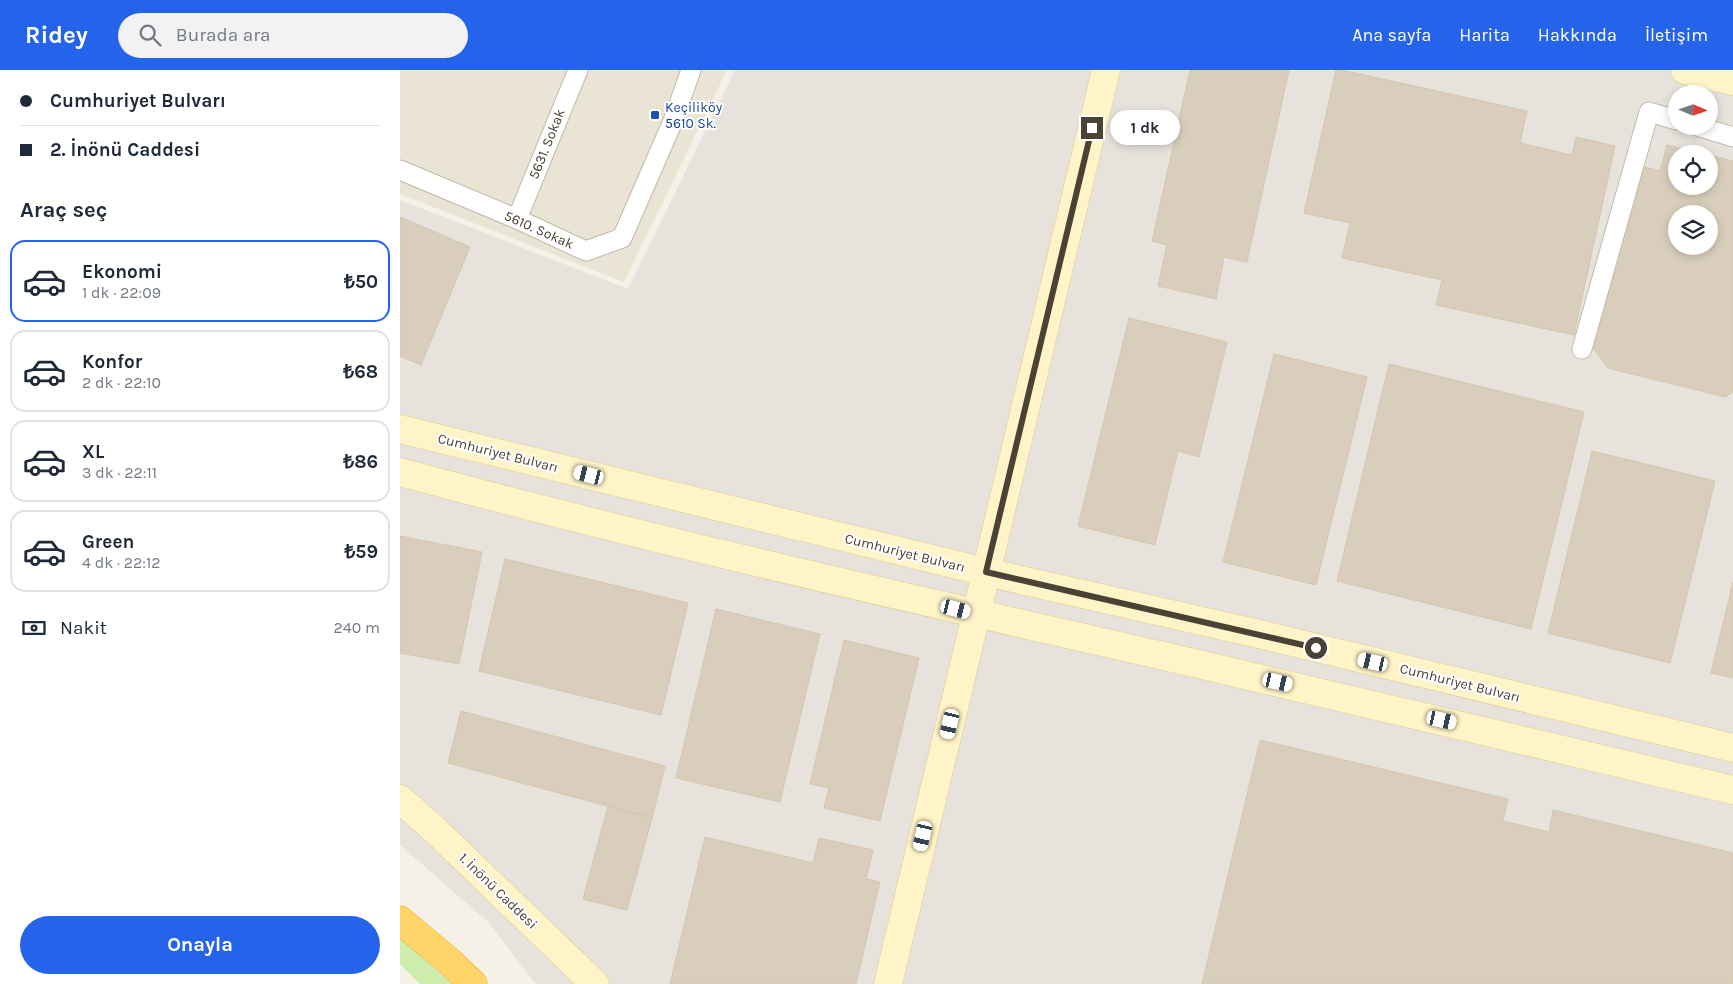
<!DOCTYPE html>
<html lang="tr">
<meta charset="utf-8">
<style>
body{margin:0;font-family:Karla,sans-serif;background:#f2f2f3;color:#1f2937;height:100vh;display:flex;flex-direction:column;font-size:19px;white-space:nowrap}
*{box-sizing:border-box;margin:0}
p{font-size:16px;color:#747a83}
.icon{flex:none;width:28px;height:28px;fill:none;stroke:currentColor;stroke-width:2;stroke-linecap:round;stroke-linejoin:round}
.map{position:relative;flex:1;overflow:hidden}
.details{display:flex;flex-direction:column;background:#fff;width:400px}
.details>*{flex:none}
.banner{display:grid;align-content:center;height:110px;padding:0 20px;background:#fff}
.needle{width:32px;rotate:92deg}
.controls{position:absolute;left:1268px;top:15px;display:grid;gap:10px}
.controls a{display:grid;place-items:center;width:50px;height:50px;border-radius:50%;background:#fff;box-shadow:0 2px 8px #0003;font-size:25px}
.end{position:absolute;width:22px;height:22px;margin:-11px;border:6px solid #494235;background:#fff;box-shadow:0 0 0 2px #fff}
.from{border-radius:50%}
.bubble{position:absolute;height:35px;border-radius:18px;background:#fff;box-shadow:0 2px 8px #0003;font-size:16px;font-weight:700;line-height:35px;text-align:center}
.car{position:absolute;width:15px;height:30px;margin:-15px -8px;border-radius:6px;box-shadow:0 0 4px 1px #0007;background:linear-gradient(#fff 24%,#345 0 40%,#fff 0 76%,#345 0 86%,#fff 0)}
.banner b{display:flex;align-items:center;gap:18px;height:48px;font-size:19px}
.banner b+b{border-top:1px solid #e0e1e3}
.banner i{width:12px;height:12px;background:#1f2937}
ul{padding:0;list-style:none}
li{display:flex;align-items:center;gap:15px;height:82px;margin:0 10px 8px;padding:0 10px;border:2px solid #e0e1e3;border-radius:15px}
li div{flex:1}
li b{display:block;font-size:19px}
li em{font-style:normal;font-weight:700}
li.on{border-color:#2563eb}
li>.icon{width:45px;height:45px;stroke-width:1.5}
h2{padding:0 20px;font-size:22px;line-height:60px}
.pay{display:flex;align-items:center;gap:12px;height:55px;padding:0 20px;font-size:19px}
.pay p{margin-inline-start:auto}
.cta{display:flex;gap:10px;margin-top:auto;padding:10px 20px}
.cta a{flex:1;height:58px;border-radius:30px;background:#2563eb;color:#fff;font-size:20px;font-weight:700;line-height:58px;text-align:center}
header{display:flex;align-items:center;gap:30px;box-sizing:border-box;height:70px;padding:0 25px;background:#2563eb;color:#fff}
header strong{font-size:24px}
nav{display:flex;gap:28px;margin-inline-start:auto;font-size:18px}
.search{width:350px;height:45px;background:#f2f2f3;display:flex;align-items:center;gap:12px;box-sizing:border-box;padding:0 18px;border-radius:28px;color:#747a83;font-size:19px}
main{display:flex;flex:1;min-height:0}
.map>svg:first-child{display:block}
.residential{fill:#e9e4d4}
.industrial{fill:#e7e3dc;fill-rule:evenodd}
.green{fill:#cdedac}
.building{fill:#d8cebb;stroke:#d3c6ae;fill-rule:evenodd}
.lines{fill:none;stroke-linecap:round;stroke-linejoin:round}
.street-casing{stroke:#c1baa8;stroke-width:21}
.secondary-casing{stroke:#d9ca92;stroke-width:29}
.highway-casing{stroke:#ecae29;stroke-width:29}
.street{stroke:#fff;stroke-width:19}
.secondary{stroke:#fff4c7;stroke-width:28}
.highway{stroke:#ffd468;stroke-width:28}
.route{stroke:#494235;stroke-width:6}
.transit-dot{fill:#1a4fb4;stroke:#fff;stroke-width:2}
.labels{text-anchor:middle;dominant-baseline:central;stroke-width:4;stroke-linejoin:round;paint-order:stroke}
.transit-label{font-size:14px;fill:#164399;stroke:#fff;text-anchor:start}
.street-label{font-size:14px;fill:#494235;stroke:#fff}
</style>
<header>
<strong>Ridey</strong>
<div class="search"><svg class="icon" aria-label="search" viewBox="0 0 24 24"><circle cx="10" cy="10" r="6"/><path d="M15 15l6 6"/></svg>Burada ara</div>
<nav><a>Ana sayfa</a><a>Harita</a><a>Hakkında</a><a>İletişim</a></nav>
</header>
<main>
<section class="details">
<div class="banner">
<b><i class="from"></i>Cumhuriyet Bulvarı</b>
<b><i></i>2. İnönü Caddesi</b>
</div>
<h2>Araç seç</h2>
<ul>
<li class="on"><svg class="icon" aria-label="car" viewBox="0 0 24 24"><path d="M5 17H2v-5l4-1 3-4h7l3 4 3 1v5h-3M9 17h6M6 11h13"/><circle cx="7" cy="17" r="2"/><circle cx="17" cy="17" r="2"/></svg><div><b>Ekonomi</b><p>1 dk · 22:09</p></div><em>₺50</em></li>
<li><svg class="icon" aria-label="car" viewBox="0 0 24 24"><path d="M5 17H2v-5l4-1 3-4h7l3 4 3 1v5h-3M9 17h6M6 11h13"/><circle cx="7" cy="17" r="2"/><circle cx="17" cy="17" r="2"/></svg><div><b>Konfor</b><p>2 dk · 22:10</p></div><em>₺68</em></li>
<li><svg class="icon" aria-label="car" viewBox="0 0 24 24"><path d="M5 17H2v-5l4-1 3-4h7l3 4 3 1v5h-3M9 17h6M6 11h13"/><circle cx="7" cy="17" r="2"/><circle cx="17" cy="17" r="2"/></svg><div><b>XL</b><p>3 dk · 22:11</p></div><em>₺86</em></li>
<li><svg class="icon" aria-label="car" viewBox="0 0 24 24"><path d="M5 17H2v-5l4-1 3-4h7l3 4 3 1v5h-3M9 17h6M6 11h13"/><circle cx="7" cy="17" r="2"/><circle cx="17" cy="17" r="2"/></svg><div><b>Green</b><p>4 dk · 22:12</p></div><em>₺59</em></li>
</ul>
<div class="pay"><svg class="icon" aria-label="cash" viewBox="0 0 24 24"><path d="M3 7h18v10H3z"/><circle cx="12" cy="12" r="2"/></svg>Nakit<p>240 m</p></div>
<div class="cta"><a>Onayla</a></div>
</section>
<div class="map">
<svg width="1333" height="914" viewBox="0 0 1333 914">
<rect width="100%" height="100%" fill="#f5f1e7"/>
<!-- residential -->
<polygon class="residential" points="0,0 327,0 224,212 0,124"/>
<!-- industrial -->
<path class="industrial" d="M335,0H1333V914H136L88,852L0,775V130L228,219ZM1276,24H1309V56H1276ZM1276,84H1309V116H1276ZM1276,144H1309V176H1276Z"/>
<!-- green -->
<polygon class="green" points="0,866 52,914 20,914 0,894"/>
<!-- building -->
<g class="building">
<polygon points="790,0 889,0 847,192 824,187 816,229 758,216 767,175 752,171"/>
<polygon points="936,0 942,0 1127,41 1120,73 1172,85 1176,67 1215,76 1174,265 1036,235 1042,210 942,188 950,153 904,143"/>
<path d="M1267,75L1303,84H1276V116H1309V85L1333,91V322L1325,327L1208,298L1193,278L1238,95L1260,101ZM1276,144H1309V176H1276Z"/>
<polygon points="0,147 70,177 21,295 0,286"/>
<polygon points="729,248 827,272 799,387 778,381 755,475 678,456"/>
<polygon points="874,284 967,307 916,515 823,492"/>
<polygon points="989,294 1184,342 1131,559 937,511"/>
<polygon points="1192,381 1315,411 1270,593 1148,563"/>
<polygon points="0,466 82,482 59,594 0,583"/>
<polygon points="105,489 288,533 261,645 79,601"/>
<polygon points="1333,512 1333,608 1311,603"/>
<polygon points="316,539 420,564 380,732 276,708"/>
<polygon points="444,570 519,588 480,751 424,738 429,718 410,714"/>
<polygon points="61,641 265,696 252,748 48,693"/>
<polygon points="860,670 1108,729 1103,751 1149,762 1153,740 1333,783 1333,914 802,914"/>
<polygon points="208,736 252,748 227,840 183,829"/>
<polygon points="305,767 413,793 419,768 473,780 466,809 480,812 456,914 270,914"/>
</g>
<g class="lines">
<defs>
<g id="street">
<polyline points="1297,56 1333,67"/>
<polyline points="0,100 117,149 186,181 222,168 273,51 291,0"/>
<polyline points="117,149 178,0"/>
<polyline points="1182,279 1249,42 1276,50"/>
</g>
<g id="secondary">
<polyline points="1285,0 1333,11"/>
<polyline points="0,359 586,502 859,564 1333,678"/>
<path d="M0,402C262,473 526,532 790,592C971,634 1152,677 1333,720"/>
<polyline points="0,729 36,761 195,914"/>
<polyline points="488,914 706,0"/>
</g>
<polyline id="highway" points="0,850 50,892 73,914"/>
</defs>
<!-- street casing -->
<use href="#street" class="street-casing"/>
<!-- secondary casing -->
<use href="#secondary" class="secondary-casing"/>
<!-- highway casing -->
<use href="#highway" class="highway-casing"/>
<!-- street -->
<use href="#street" class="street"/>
<!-- secondary -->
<use href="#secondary" class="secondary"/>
<!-- highway -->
<use href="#highway" class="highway"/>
</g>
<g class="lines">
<!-- route -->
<polyline class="route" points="692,58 586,502 916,578"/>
</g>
<!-- markers -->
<rect class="transit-dot" x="250" y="40" width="10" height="10" rx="2.5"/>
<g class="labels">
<!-- transit labels -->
<g class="transit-label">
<text x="265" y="37">Keçiliköy<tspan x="265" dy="16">5610 Sk.</tspan></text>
</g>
<!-- street labels -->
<g class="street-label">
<text transform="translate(147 74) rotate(-68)">5631. Sokak</text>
<text transform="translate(139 160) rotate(24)">5610. Sokak</text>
<text transform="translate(98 383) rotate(14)">Cumhuriyet Bulvarı</text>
<text transform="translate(505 483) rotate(14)">Cumhuriyet Bulvarı</text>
<text transform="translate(1060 613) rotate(14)">Cumhuriyet Bulvarı</text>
<text transform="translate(98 821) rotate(44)">1. İnönü Caddesi</text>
</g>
</g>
</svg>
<div class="controls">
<a><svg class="needle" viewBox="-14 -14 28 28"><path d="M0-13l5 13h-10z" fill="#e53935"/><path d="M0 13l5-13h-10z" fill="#747a83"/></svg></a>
<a><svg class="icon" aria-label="locate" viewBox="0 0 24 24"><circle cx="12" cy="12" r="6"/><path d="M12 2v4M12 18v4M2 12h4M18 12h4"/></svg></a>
<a><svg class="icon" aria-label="layers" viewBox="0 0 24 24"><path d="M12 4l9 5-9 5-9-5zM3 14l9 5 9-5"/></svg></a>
</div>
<i class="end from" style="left:916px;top:578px"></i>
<i class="end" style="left:692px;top:58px"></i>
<div class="bubble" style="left:710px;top:40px;width:70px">1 dk</div>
<i class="car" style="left:189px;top:405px;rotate:284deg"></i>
<i class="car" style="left:556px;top:539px;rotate:104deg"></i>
<i class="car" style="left:973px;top:592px;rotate:283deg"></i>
<i class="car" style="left:878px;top:612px;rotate:103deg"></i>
<i class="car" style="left:1042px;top:650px;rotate:103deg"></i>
<i class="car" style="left:550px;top:654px;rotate:193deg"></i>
<i class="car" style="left:523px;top:766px;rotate:193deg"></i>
</div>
</main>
